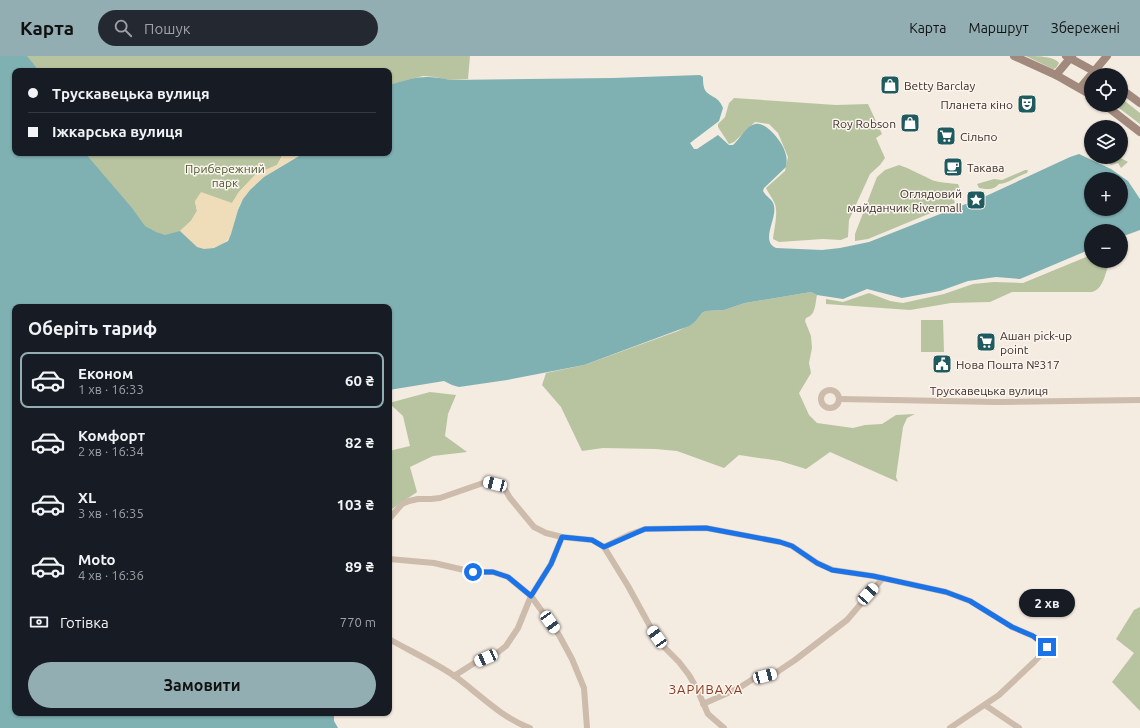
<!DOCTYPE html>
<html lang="uk">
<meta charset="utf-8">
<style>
body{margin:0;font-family:Ubuntu,sans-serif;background:#242831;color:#f1f3f6;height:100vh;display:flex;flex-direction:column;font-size:15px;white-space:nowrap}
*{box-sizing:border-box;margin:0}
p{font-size:13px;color:#9ea1a6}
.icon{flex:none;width:22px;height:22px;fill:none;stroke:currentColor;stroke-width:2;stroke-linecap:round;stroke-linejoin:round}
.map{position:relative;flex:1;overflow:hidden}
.details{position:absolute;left:12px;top:248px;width:380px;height:412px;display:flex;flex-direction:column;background:#171b24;border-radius:8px;box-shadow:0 1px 3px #0004}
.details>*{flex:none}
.guide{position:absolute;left:12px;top:12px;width:380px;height:88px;border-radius:8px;box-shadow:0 1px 3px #0004;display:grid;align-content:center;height:88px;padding:0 16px;background:#171b24}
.fabs{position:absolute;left:1084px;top:12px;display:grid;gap:8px}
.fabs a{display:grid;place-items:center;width:44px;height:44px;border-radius:50%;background:#171b24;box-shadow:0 1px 3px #0004;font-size:20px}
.end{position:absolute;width:18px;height:18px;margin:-9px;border:5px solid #1a73e8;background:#fff;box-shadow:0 0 0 2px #fff}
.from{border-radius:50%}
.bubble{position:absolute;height:28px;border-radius:14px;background:#171b24;box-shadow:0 1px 3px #0004;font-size:13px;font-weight:700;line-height:28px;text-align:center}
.car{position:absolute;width:12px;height:24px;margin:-12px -6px;border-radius:5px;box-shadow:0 0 3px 1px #0007;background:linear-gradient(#fff 24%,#345 0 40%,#fff 0 76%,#345 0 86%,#fff 0)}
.guide b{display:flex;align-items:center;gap:14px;height:38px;font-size:15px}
.guide b+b{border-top:1px solid #363941}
.guide i{width:10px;height:10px;background:#f1f3f6}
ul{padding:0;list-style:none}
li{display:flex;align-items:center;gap:12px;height:56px;margin:0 8px 6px;padding:0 8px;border:2px solid transparent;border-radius:8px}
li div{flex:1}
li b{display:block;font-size:15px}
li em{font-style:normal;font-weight:700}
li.active{border-color:#92aeb2}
li>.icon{width:36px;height:36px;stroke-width:1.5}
h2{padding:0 16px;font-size:18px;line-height:48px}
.pay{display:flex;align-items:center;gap:10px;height:44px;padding:0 16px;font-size:15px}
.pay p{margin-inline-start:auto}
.action{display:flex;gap:8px;margin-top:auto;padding:8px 16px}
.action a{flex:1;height:46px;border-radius:24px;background:#92aeb2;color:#111;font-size:16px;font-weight:700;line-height:46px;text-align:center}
header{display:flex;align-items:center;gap:24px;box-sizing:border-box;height:56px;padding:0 20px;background:#92aeb2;color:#111}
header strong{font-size:19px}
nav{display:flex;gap:22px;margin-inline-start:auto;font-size:14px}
.search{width:280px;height:36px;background:#242831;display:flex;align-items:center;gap:10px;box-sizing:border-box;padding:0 14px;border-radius:22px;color:#9ea1a6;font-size:15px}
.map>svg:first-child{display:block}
.green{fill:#b8c4a0}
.sand{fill:#efdcb8}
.water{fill:#7fb0b2;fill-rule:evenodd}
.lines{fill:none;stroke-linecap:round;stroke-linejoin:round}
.minor{stroke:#cdbbac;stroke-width:6}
.secondary{stroke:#a18a7d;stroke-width:8}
.route{stroke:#1a73e8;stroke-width:5}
.labels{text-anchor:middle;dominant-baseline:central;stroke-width:3;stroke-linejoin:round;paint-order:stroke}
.poi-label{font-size:12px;fill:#3b302b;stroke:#fbf5ee;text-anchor:start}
.park-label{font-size:12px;fill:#4a5a2e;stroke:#fbf5ee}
.street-label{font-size:12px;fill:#3b302b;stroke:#fbf5ee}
.neighbourhood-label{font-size:13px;letter-spacing:1px;fill:#8c3b22;stroke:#fbf5ee}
</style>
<header>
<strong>Карта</strong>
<div class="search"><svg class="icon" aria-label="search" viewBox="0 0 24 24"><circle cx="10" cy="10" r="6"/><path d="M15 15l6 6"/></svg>Пошук</div>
<nav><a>Карта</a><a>Маршрут</a><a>Збережені</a></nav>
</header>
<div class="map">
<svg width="1140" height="672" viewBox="0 0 1140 672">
<rect width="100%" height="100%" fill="#f4ebe1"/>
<!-- green -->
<g class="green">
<polygon points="0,0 470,0 468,23 450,24 435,21 423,20 389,29 389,15 15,15"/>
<path d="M1026,0C1036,0 1054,0 1059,7L1056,12L1053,13Z"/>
<path d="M734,42L836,49L868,48L882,78L876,82L885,102L880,109L870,118L849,164L848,181L841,184L823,183L779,186L773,183C774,173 779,154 774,146C772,141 768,137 766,132L785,115L788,101L778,77L769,68L755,66L734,86L729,88L718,71V68L725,61L729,47Z"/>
<polygon points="1121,42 1140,57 1140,68 1115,49 1121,49"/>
<polygon points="52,97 288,97 282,100 277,109 256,118 239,136 232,147 195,145 197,155 191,165 180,175 179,199"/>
<path d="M1097,101H1119L1128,106L1121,112L1118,107L1111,109C1107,104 1101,106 1097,101Z"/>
<path d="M899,109C911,113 921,119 932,124C940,127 950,127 958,128L960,133L951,136L955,147L868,183L855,185V178L877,121L885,114Z"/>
<path d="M1025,114H1028L1027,117C1017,120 1008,128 999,128C993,135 986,133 979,132L977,128L994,123L1002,124Z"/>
<path d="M1091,199V205H1109L1110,206C1105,216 1104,233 1092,236H1012L990,246L951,247L910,254L826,248V243L843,246L869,237L890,245L903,247L944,238L973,228L994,226L1023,227Z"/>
<path d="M811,236L817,239C815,248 816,259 806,262L805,265L811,280L812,292L809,307L811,317L799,337L809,359L817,367L853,372L865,369L882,368L896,359L915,358L907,362L903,371L896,421L898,426L830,396L806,413L780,405L739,399L724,412L677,395L656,393L603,392L582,395L561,351L542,329L546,317L584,309L678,275L695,266L702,257L706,255L724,254L745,247Z"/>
<polygon points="921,264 943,264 944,296 921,296"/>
<polygon points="430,336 456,339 448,358 445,380 467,396 433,400 410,411 417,436 389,455 389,395 410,390 403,360 389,347"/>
<polygon points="1140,551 1140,655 1112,626 1134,597 1116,583 1134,554"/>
</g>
<!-- sand -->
<path class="sand" d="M288,97H304C283,109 257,123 243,143C236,153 236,166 231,178C227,189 209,196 198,192C191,189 185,180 180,175L191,165L197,155L195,145L201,136L232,147L239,136L256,118L277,109L283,100Z"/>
<!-- water -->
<path class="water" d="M0,0H27L39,15H15V97H85L132,152L145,170L156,176L165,179L180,175L197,191L204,193L214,192L228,185L231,178L238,154L243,143L250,134L264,121L304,97H389V29C414,22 423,18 450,24L613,22L700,19L703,21C703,24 703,30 705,34C710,42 718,39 723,52L719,65L690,87L694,93H697L718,79L729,89H733C740,83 746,70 755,68C766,65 783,87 785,96C787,101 787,106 786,111L764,132L763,135C766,141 773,143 774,150C777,163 760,185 776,192L822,194L840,192L869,186L986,140L1070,101L1079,98L1111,113L1128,125L1140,143V174L1121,181V175H1091V193L1020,223L996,221L968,225L940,235L902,242L867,233L843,243L817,239L811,236L745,247L724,254L706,255L702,257L695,266L689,270L584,309L507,324L459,331L452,329L444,325L389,334V251H15V657H334V665L338,672H0ZM1091,123H1121V153H1091Z"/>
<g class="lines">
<!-- minor -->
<g class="minor">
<circle cx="830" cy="343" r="9"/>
<polyline points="839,343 997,346 1140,344"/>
<polyline points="389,463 402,448 409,445 418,443 431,443 440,442 486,426 503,430 510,442 534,471 546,477 562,481 551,508 531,540 518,572 506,590 497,597 476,606 454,620"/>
<polyline points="562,481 592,484 604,491 631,478 645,473 706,472 780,486 792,490 817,507 833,514 873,520 946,536 970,545 1012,571 1033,580 1047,591"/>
<polyline points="604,491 628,530 651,572 663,590 679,606 689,619 697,633 708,658 724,672"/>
<polyline points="389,503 434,507 473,516 493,516 508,521 531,540 559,579 572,603 584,632 587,672"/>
<path d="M389,583C410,595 436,607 456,621C479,638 502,662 530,672"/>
<polyline points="703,648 739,632 753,623 777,616 795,604 847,564 883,522"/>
<polyline points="985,649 1019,672"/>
<polyline points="950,672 999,639 1034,606 1055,584"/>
</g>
<!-- secondary -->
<g class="secondary">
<polyline points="1014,0 1056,19 1091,39"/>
<polyline points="1066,0 1101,19"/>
<polyline points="1056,19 1072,0"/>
<polyline points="1080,32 1107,0"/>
<polyline points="1121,33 1140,47"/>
<polyline points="1105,49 1140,76"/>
</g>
</g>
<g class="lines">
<!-- route -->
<polyline class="route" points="473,516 493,516 508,521 531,540 551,508 562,481 592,484 604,491 645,473 706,472 780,486 792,490 817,507 832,514 873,520 946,536 970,545 1012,571 1033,580 1047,591"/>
</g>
<!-- icons -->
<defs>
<symbol id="shop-square" viewBox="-11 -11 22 22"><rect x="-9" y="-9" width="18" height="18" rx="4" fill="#1f5a5e" stroke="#fbf5ee"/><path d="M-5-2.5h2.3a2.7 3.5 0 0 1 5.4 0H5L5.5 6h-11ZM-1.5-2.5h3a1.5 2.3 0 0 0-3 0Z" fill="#fff"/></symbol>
<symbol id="theatre-square" viewBox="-11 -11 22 22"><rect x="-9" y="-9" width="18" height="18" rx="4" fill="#1f5a5e" stroke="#fbf5ee"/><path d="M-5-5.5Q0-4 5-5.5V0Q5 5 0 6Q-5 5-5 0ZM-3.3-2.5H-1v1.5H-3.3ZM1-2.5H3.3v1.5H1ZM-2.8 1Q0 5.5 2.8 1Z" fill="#fff"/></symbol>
<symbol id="supermarket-square" viewBox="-11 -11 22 22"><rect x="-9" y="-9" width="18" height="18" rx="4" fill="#1f5a5e" stroke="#fbf5ee"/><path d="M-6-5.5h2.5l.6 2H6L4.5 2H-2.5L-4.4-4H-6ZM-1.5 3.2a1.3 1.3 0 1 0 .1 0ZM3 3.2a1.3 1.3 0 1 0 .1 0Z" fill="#fff"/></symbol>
<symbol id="cafe-square" viewBox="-11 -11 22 22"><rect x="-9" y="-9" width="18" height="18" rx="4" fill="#1f5a5e" stroke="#fbf5ee"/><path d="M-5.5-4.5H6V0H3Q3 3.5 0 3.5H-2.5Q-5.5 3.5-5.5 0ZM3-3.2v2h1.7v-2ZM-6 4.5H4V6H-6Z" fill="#fff"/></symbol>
<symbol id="sight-square" viewBox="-11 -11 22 22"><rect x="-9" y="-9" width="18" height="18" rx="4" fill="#1f5a5e" stroke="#fbf5ee"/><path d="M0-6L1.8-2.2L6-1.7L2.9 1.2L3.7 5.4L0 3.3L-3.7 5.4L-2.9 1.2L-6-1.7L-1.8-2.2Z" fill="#fff"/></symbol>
<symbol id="civic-square" viewBox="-11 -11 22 22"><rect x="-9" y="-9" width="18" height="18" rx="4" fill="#1f5a5e" stroke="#fbf5ee"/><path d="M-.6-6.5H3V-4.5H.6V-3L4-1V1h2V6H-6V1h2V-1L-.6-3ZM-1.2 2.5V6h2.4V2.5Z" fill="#fff"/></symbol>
</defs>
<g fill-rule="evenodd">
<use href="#shop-square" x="879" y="18" width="22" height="22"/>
<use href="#theatre-square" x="1016" y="37" width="22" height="22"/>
<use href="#shop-square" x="899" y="56" width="22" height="22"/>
<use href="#supermarket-square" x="935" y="69" width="22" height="22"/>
<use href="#cafe-square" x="942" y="100" width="22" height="22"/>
<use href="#sight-square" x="965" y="133" width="22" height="22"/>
<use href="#supermarket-square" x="975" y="275" width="22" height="22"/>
<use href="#civic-square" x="931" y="297" width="22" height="22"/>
</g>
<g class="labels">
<!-- poi labels -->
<g class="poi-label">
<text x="904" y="29">Betty Barclay</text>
<text x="1013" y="48" text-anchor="end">Планета кіно</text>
<text x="896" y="67" text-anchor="end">Roy Robson</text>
<text x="960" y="80">Сільпо</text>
<text x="967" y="111">Такава</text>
<text x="962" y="137" text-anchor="end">Оглядовий<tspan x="962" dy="14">майданчик Rivermall</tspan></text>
<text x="1000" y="279">Ашан pick-up<tspan x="1000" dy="14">point</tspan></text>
<text x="956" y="308">Нова Пошта №317</text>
</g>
<!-- park labels -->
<g class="park-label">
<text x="225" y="112">Прибережний<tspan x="225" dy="14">парк</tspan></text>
</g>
<!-- street labels -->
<g class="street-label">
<text x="989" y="334">Трускавецька вулиця</text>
</g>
<!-- neighbourhood labels -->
<g class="neighbourhood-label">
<text x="706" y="633">ЗАРИВАХА</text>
</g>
</g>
</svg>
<div class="fabs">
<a><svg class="icon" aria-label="locate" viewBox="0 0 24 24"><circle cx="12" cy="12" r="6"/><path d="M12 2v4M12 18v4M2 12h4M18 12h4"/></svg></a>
<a><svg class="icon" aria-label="layers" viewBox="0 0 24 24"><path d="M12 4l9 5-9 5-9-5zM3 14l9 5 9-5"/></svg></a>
<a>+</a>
<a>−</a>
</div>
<i class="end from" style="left:473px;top:516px"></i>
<i class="end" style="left:1047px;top:591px"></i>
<div class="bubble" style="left:1019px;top:533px;width:56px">2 хв</div>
<i class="car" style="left:495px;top:428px;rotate:285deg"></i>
<i class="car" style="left:868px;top:538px;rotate:42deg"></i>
<i class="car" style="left:550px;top:566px;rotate:145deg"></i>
<i class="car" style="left:657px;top:581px;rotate:325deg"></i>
<i class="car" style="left:486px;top:602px;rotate:246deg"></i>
<i class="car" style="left:765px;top:620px;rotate:75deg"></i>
<div class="guide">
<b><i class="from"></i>Трускавецька вулиця</b>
<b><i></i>Іжкарська вулиця</b>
</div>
<section class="details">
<h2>Оберіть тариф</h2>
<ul>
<li class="active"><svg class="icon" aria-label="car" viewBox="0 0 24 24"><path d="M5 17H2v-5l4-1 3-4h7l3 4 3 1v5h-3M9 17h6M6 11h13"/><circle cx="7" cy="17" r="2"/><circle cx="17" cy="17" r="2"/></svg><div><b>Економ</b><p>1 хв · 16:33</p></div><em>60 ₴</em></li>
<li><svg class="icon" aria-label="car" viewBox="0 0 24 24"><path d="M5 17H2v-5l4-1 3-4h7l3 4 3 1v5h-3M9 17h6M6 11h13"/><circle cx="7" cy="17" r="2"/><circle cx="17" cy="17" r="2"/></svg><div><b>Комфорт</b><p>2 хв · 16:34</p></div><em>82 ₴</em></li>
<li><svg class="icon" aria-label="car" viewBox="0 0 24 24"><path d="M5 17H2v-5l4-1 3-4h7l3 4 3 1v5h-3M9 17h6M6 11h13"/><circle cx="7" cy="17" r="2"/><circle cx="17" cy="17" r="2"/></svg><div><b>XL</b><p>3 хв · 16:35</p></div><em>103 ₴</em></li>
<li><svg class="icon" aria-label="car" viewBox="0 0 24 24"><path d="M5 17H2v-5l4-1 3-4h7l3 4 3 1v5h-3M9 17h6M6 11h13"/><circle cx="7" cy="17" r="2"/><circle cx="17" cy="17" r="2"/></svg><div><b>Moto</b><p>4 хв · 16:36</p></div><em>89 ₴</em></li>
</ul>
<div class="pay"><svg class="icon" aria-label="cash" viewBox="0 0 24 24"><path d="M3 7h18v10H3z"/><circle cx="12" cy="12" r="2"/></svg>Готівка<p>770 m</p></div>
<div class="action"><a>Замовити</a></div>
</section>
</div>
